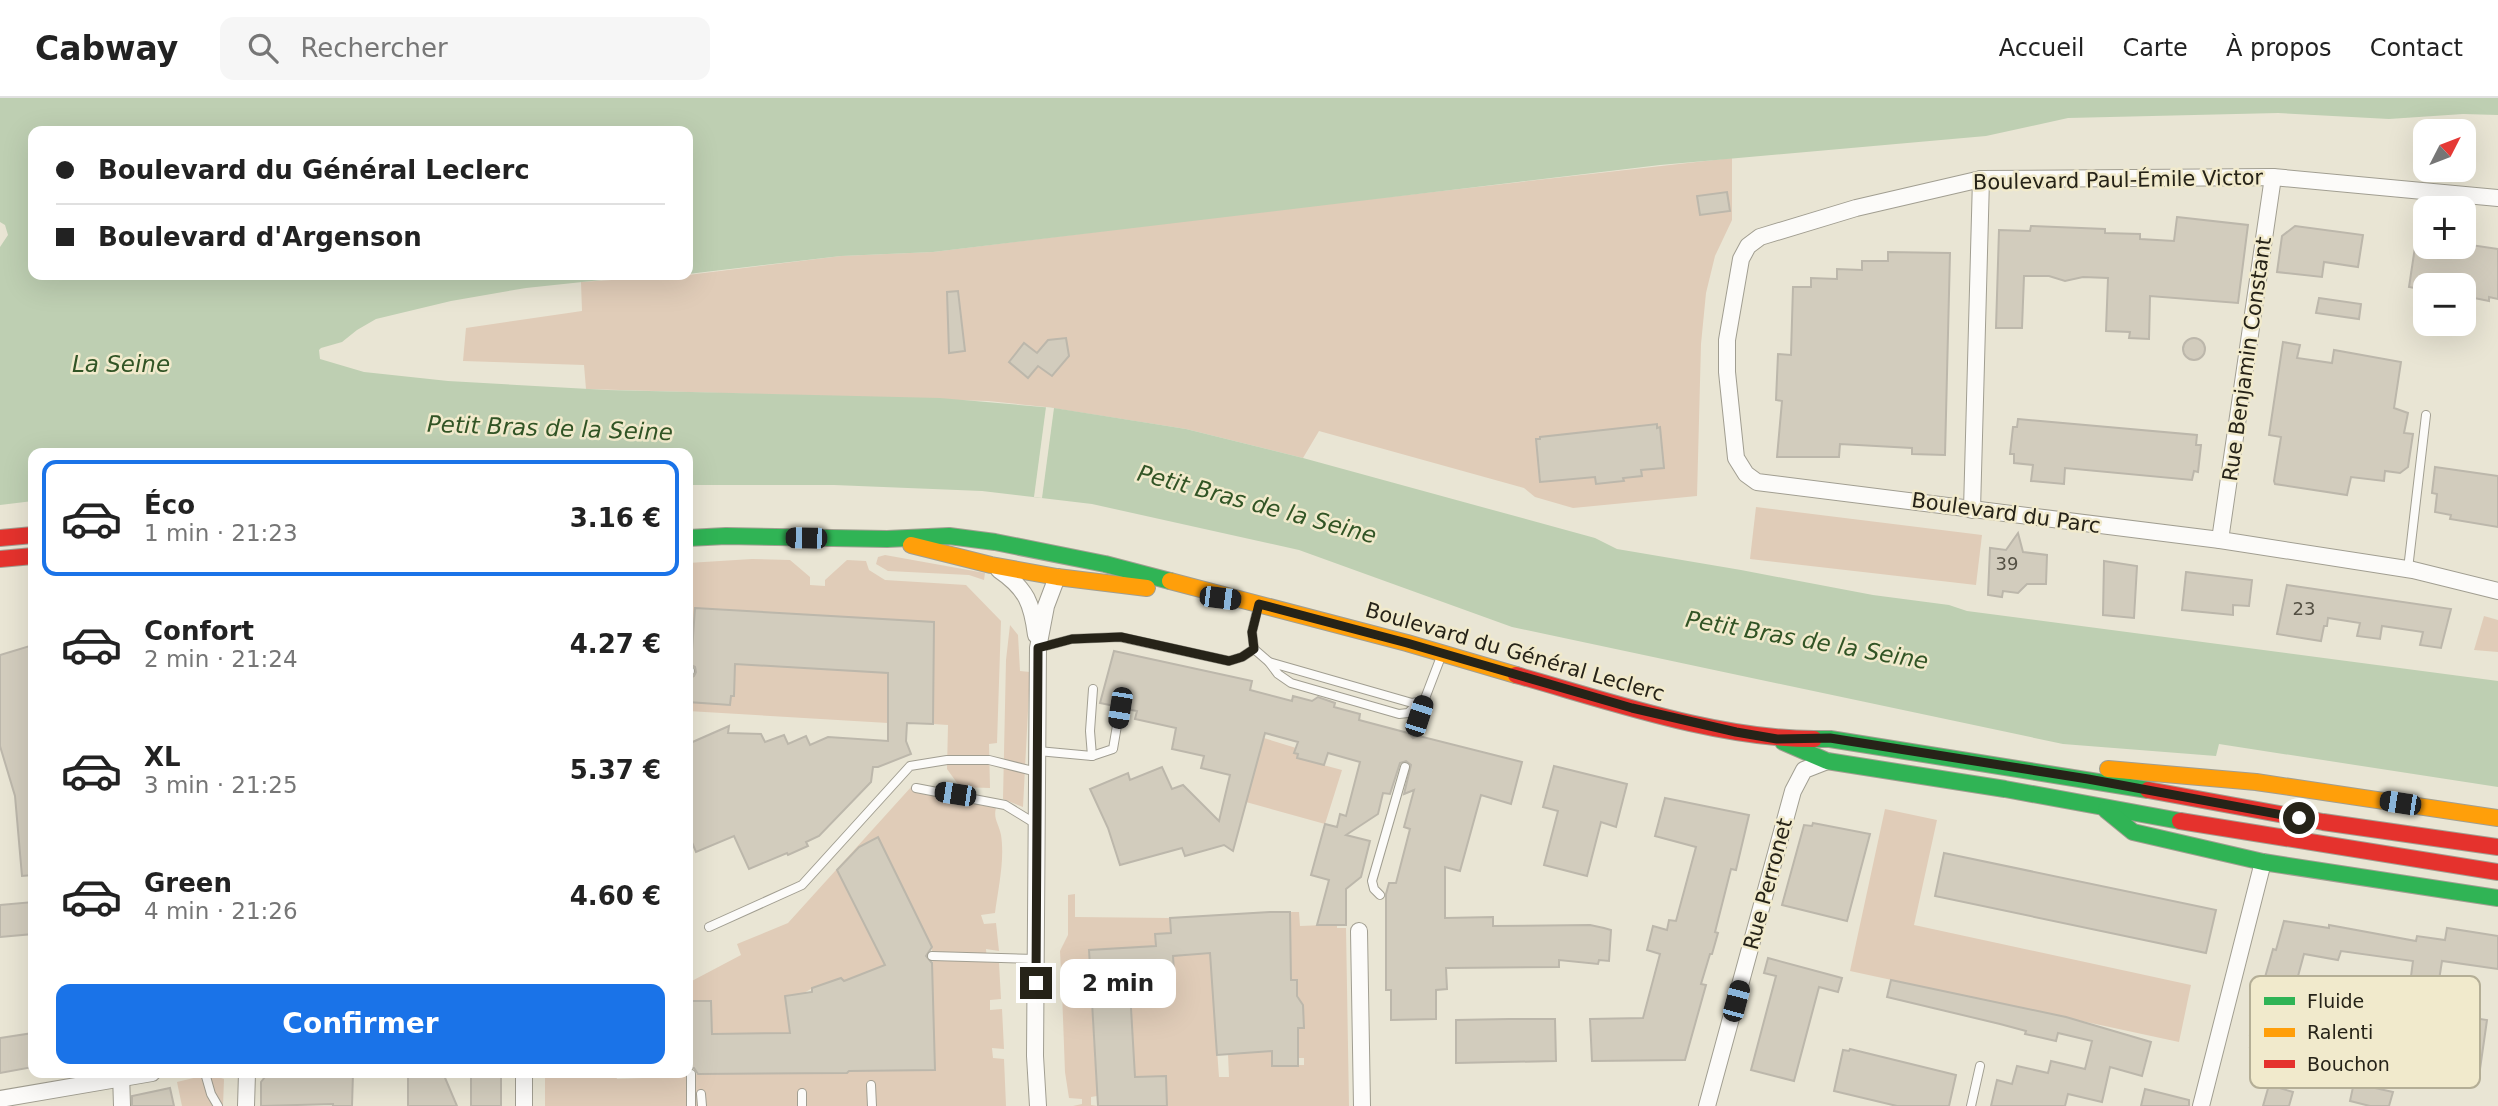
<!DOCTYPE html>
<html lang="fr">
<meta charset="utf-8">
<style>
body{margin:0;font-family:"DejaVu Sans",sans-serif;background:#f6f6f6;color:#222;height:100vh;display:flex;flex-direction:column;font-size:26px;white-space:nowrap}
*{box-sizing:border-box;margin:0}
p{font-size:23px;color:#767676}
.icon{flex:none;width:38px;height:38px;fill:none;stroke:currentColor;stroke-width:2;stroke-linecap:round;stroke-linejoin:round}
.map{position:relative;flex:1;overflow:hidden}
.sheet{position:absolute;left:28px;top:350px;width:665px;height:630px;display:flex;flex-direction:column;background:#fff;border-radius:14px;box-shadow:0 7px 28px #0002}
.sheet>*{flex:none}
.top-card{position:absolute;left:28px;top:28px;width:665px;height:154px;border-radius:14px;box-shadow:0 7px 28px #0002;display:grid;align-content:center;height:154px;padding:0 28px;background:#fff}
.needle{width:46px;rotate:48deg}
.controls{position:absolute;left:2413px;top:21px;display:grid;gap:14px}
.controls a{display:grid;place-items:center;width:63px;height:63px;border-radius:14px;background:#fff;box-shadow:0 7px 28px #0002;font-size:35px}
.end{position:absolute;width:32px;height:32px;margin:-16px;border:9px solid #262318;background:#fff;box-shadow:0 0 0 4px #fff}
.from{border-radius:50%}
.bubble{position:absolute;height:49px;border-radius:14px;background:#fff;box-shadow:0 7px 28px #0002;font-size:23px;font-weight:700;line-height:49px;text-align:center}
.car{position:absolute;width:21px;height:42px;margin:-21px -10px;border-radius:9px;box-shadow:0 0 5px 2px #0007;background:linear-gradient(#222 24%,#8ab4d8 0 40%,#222 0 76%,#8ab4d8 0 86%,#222 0)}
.top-card b{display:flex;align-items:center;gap:24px;height:66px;font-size:26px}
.top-card b+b{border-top:2px solid #e0e0e0}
.top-card i{width:18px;height:18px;background:#222}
ul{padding:12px 0 0;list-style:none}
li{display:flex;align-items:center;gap:21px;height:116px;margin:0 14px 10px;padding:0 14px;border:4px solid transparent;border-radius:14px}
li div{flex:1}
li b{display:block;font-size:26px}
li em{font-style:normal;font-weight:700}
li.on{border-color:#1a73e8}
li>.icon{width:63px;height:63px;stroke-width:1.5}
.button{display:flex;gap:14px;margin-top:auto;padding:14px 28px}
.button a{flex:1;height:80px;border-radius:14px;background:#1a73e8;color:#fff;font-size:28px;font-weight:700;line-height:80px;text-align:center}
header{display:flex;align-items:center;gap:42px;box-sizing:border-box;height:98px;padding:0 35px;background:#fff;border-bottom:2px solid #e0e0e0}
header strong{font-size:33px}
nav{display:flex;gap:38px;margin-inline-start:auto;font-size:24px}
.search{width:490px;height:63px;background:#f6f6f6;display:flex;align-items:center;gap:18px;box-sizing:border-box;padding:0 24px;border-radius:14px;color:#767676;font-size:26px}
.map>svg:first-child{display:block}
.green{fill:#e0ccb8}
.water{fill:#becfb2}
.pier{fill:#e9e5d4}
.building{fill:#d2ccbd;stroke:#bcb7ab;stroke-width:2}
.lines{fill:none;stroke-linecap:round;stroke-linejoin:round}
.lane-casing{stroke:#a19e91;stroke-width:10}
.street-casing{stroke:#a19e91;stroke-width:18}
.fast-casing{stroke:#a19e91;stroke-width:18}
.slow-casing{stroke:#a19e91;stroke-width:18}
.jam-casing{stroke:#a19e91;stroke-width:18}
.lane{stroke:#fcfbf9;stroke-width:8}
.street{stroke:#fcfbf9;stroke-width:16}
.fast{stroke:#30b455;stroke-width:16}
.slow{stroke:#ff9f0a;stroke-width:16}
.jam{stroke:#e5322d;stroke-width:16}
.route{stroke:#262318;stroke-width:9}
.labels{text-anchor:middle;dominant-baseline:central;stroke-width:5;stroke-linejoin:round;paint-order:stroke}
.number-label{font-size:18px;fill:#545044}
.street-label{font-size:21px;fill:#262318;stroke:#f1eacc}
.water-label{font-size:23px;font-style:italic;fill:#315425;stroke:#f1eacc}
.key{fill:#f1eacc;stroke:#b4ae96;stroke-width:2}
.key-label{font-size:19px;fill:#262318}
</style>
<header>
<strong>Cabway</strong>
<div class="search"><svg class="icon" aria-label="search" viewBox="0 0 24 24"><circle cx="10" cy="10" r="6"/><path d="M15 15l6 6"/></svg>Rechercher</div>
<nav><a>Accueil</a><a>Carte</a><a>À propos</a><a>Contact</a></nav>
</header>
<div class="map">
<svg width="2498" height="1008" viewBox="0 0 2498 1008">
<rect width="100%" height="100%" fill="#e9e5d4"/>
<!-- green -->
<g class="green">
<polygon points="1732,60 1732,122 1715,158 1706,195 1701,246 1697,398 1573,410 1535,399 1524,390 1319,333 1303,360 1186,331 1046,309 988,303 586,291 584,267 463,263 466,230 582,213 581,184 688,177 841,158 933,154 1265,113"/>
<polygon points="1756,409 1982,437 1976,487 1750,461"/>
<polygon points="885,457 985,475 984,482 969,477 888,473 876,466 878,459"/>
<polygon points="752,461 790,462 810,479 810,487 825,488 825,482 847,462 866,463 869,472 885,482 966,487 1001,523 997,645 989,646 990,690 960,689 947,671 948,627 933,626 934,525 696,510 688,602 688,465"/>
<polygon points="2484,518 2498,522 2498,554 2474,552"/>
<polygon points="1010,527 1018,537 1020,573 1030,574 1023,709 1003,701 1006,562"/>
<polygon points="734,566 888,575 888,625 688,613 688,604 730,607"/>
<polygon points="1264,640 1296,650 1294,655 1298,656 1297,660 1342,672 1325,726 1246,704"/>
<path d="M912,688L917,695L996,710C993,721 999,726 1001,737C1005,762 998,791 995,815L981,817L984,826L996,825L999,853L986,851L987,864L999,865L1001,901L990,902V912L1002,911L1004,951L992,950L993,960L1004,961L1006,1008H545V977L571,979L616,977L617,981L667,979L676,976L847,975L849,973L899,972L915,968L916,972H935L932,850L878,739L838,773L885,868L844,883L841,880L823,886V889L818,887L802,896L790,938L777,935H726V938L712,939L711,903L688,904V885L741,857L737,846L788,825Z"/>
<polygon points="1885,711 1937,722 1914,827 2191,887 2179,944 1850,873"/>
<polygon points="1075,796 1075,819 1170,820 1171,835 1156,848 1089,852 1089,871 1083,872 1084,881 1090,881 1097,998 1091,999 1091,1007 1098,1008 1073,1008 1082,1006 1082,1001 1069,1000 1065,974 1062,894 1069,893 1068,885 1062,885 1061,881 1075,879 1074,873 1061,874 1060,853 1068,837 1068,797"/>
<polygon points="1337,812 1337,830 1346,830 1349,1008 1167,1008 1166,987 1135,979 1130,893 1173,858 1210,855 1219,979 1229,979 1228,956 1272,931 1273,967 1304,967 1304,960 1298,960 1298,930 1304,929 1302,905 1289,882 1291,878 1290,829 1271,828 1270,814 1299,814 1300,828 1324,827"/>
<polygon points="210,976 224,981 223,1008 182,1008 177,984"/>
</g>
<!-- water -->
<polygon class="water" points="0,0 2498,0 2498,17 2463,16 2389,21 2278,15 2068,20 1986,38 1660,67 933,154 841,158 688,176 688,33 33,33 33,177 681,177 620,180 526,190 451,203 376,221 357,232 342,244 321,250 319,252 320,261 364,274 448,283 607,292 940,300 1054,310 1186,331 1303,360 1595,440 1617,451 1741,472 1873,497 1949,507 1967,513 2498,583 2498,689 2219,646 2216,658 2063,646 1512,529 1299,452 1092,406 982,393 834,387 688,387 688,355 33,355 33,403 0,407 0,149 8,137 5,127 0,124"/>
<!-- pier -->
<polygon class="pier" points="1046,309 1054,310 1042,400 1034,399"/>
<!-- building -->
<g class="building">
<polygon points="1727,94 1730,113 1700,117 1697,98"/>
<polygon points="2177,119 2248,127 2238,205 2150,198 2149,241 2129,240 2130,234 2106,233 2108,180 2083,179 2065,183 2049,178 2024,178 2022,230 1996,230 1999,132 2030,133 2031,128 2105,131 2105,135 2140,136 2140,141 2174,143"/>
<polygon points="2295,128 2363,137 2358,169 2324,164 2322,179 2277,174 2282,138"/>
<polygon points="2464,146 2498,151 2498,201 2489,199 2489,203 2464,198 2464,187 2426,187 2426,192 2409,189 2415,149 2464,149"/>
<polygon points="1888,154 1950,155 1945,357 1912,356 1912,350 1840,346 1839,359 1777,359 1782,303 1776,302 1778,256 1791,257 1793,189 1811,189 1811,180 1837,181 1837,171 1862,172 1862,163 1888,163"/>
<polygon points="958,193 965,253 949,255 947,194"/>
<polygon points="2319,200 2361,206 2359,221 2316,215"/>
<polygon points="1066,240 1069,258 1052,278 1038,268 1028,280 1009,264 1024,245 1037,255 1048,242"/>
<circle cx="2194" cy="251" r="11"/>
<polygon points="2283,244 2300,247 2297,260 2332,265 2334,252 2401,264 2394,310 2408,315 2404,335 2413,336 2408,369 2400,375 2385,373 2384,383 2351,379 2347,397 2275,386 2274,383 2281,339 2269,337"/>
<polygon points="2018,321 2197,337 2196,347 2201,347 2198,374 2194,373 2192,382 2065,370 2064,386 2031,383 2033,367 2014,365 2014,356 2010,356 2013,329 2017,329"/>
<polygon points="1657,326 1657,330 1660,329 1664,370 1641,372 1642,378 1623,380 1624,383 1596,386 1595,379 1540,384 1536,341 1540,341 1540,339"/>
<polygon points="2435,369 2498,378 2498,429 2450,421 2451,417 2435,414 2437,396 2432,395"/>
<polygon points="2018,435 2023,454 2047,457 2046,486 2027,486 2018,495 2003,493 2002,499 1988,497 1990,450 2006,452"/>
<polygon points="2104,463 2137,468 2134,520 2103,517"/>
<polygon points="2186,474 2252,482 2249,508 2233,507 2233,517 2182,512"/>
<polygon points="2287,487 2451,511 2441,550 2420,547 2423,534 2382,528 2380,541 2357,538 2360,525 2328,520 2327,528 2324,528 2321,543 2277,536"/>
<polygon points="695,510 934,524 933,626 907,625 906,643 911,656 878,669 873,669 871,684 819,738 806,744 808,748 788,757 787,755 749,771 734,738 696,754 688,735 688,646 729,628 728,635 761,636 765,644 784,637 788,646 806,638 810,647 828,639 888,643 888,575 735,566 734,598 731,598 730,607 688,604 690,580 694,578 696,574 695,569 691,567"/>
<polygon points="33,547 33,777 22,778 15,698 0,648 0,557"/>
<polygon points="1114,553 1252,583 1250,592 1292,603 1293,598 1312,603 1318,599 1335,605 1334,609 1360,616 1359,622 1408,635 1413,640 1419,638 1522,664 1511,706 1481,697 1460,773 1445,769 1445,820 1493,819 1493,828 1590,827 1604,830 1611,832 1609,863 1599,862 1598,866 1559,862 1559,869 1446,870 1447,891 1436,892 1436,921 1391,922 1391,892 1386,892 1386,796 1389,785 1396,785 1410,731 1404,729 1414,692 1404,696 1411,667 1406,663 1400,665 1390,696 1383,695 1378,716 1346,737 1370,743 1361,779 1346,791 1346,827 1317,827 1329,782 1311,777 1325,726 1337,729 1340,716 1346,718 1360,664 1328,655 1324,667 1297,660 1298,656 1294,655 1298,644 1265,635 1233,753 1224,747 1185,758 1182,750 1120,767 1108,730 1090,691 1128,675 1130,682 1162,669 1172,691 1183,687 1219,723 1230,677 1201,670 1204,658 1172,651 1176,630 1135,621 1137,613 1126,611 1122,604 1117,604 1114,608 1100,605"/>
<polygon points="1554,668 1627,686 1616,729 1601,724 1587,778 1544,767 1558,713 1543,709"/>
<polygon points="1665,700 1749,717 1736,772 1731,771 1715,834 1718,835 1712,856 1710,856 1701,886 1706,887 1685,962 1592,963 1590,921 1643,920 1660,856 1647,852 1653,828 1667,832 1669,822 1676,823 1696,749 1655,738"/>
<polygon points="1813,725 1870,736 1847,823 1782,807 1804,727 1812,728"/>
<polygon points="878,739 932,849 926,858 932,865 935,972 849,973 847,975 698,976 694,970 688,970 688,903 711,903 712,936 790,935 785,898 812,894 812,890 841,880 844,883 885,867 837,772 859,749"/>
<polygon points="1944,755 2216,812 2206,855 1935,798"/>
<polygon points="33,804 33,836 0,839 0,807"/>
<polygon points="1270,814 1290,814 1291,882 1297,882 1297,898 1303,907 1304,930 1298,930 1298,968 1272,968 1272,953 1217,957 1210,855 1173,858 1175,890 1130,893 1135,979 1166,978 1167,1008 1098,1008 1089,852 1156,848 1155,836 1171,835 1170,820"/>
<polygon points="2284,823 2329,830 2329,827 2416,843 2417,838 2445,842 2447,830 2498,838 2498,871 2442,863 2434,914 2487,922 2478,985 2438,978 2440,959 2437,958 2438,953 2397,946 2394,962 2382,961 2375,990 2393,994 2389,1008 2370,1008 2350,1003 2360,957 2358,956 2367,902 2407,909 2413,863 2341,853 2338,862 2304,856 2277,956 2250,949 2253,938 2250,937 2260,897 2273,851 2276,852"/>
<polygon points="1768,860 1842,880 1838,894 1819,889 1794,983 1751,972 1776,878 1764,875"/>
<polygon points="1891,882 2066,919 2151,944 2142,978 2110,969 2102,1004 2068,996 2065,1008 1991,1008 1997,982 2012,986 2017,968 2048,975 2051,963 2085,971 2092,943 2058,935 2056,943 2025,936 2026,933 2000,926 1887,899"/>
<polygon points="1509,921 1555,921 1556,963 1456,965 1456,922"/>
<polygon points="33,935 33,969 0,975 0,940"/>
<polygon points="1850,951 1956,977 1949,1008 1897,1008 1834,993 1843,952 1849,953"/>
<polygon points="268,975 353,975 352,1008 333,1008 333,1006 261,1008 261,984"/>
<polygon points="408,975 443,975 457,1008 408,1008"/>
<rect x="471" y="975" width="30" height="33"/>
<polygon points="2269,987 2293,994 2289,1008 2263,1008"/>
<polygon points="170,990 174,1008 132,1008 132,998"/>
<polygon points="2145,991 2189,1002 2189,1008 2141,1008"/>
</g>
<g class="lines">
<defs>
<g id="lane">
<polyline points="2408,471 2426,317"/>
<polyline points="1258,509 1252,534 1254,551 1269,564 1412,605 1424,603 1442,556"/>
<polyline points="1038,550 1072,541 1120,539 1229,563 1242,559 1254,551"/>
<polyline points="1269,564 1278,576 1291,585 1399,616 1408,615 1419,605"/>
<polyline points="688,573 690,573"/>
<polyline points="1414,634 1424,603"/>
<polyline points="1038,653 1092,658 1113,651 1120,610"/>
<polyline points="1092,658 1090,633 1093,591"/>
<polyline points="916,690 1005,707 1036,726"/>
<polyline points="1380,797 1374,791 1372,783 1405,669"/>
<polyline points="709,829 802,787 910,668 947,662 989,662 1037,674"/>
<polyline points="932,858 1036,861"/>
<polyline points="205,975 211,996 218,1008"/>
<polyline points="691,976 691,1008"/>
<polyline points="871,987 872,1008"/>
<polyline points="802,995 802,1008"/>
<polyline points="701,996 702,1008"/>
<polyline points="1971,1008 1980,968"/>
</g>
<g id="street">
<polyline points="2498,100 2273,79 1981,81 1856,110 1760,139 1748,148 1741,161 1727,242 1727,274 1736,360 1746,376 1757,384 2220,442 2413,472 2498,493"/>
<polyline points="1972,412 1981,81"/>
<polyline points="2220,442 2273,79"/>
<path d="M999,472C1027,491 1032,506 1036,537"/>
<polyline points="1359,833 1362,1008"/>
<polyline points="121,975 122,1008"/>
<polyline points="0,1001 152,975"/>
<polyline points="246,1008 247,975"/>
<polyline points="524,1008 524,975"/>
<polyline points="1038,1008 1035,958 1038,550 1046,508 1057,479"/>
<polyline points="1707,1008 1793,693 1804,672 1827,663"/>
<polyline points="2201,1008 2263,764"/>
</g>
<g id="fast">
<polyline points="688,440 726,438 887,441 949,438 995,444 1105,466 1170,483"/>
<polyline points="1814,641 1830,641 2148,692"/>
<polyline points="1783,644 1827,663 2005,691 2180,723"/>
<polyline points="2106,712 2133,734 2263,764 2498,800"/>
</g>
<g id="slow">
<polyline points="911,447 991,467 1057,479 1147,490"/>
<polyline points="1170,483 1407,545 1516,577"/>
<polyline points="2108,671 2256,684 2498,720"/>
</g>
<g id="jam">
<polyline points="0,440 33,437"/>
<polyline points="0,461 33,458"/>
<path d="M1516,577C1609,603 1717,641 1814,641"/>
<polyline points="2148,692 2323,724 2498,749"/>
<polyline points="2180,723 2498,774"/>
</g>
</defs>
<!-- lane casing -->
<use href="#lane" class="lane-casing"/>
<!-- street casing -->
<use href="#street" class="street-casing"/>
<!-- fast casing -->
<use href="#fast" class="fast-casing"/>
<!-- slow casing -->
<use href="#slow" class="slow-casing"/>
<!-- jam casing -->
<use href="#jam" class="jam-casing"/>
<!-- lane -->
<use href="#lane" class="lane"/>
<!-- street -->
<use href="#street" class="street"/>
<!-- fast -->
<use href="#fast" class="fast"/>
<!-- slow -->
<use href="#slow" class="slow"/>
<!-- jam -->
<use href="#jam" class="jam"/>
</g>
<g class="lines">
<!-- route -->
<polyline class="route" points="1036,885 1038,550 1072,541 1121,539 1229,563 1242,559 1254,551 1252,534 1259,506 1407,545 1632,610 1736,634 1777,641 1830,640 2088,681 2299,720"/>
</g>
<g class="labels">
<!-- number labels -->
<g class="number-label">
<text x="2007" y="465">39</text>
<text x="2304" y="510">23</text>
</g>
<!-- street labels -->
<g class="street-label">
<text transform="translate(2118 82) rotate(-1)">Boulevard Paul-Émile Victor</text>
<text transform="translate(2247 261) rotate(-82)">Rue Benjamin Constant</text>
<text transform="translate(2006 415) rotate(8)">Boulevard du Parc</text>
<text transform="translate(1515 554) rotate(16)">Boulevard du Général Leclerc</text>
<text transform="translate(1768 786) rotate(-75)">Rue Perronet</text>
</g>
<!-- water labels -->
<g class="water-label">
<text x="121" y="266">La Seine</text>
<text transform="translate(550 330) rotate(2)">Petit Bras de la Seine</text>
<text transform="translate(1257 406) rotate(15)">Petit Bras de la Seine</text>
<text transform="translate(1807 542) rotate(10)">Petit Bras de la Seine</text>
</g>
</g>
<!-- legend -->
<rect x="2250" y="878" width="230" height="112" rx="10" class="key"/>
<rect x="2264" y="899" width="31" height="8" fill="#30b455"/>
<rect x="2264" y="930" width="31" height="9" fill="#ff9f0a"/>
<rect x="2264" y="962" width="31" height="8" fill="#e5322d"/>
<g class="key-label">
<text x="2307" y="910">Fluide</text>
<text x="2307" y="941">Ralenti</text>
<text x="2307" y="973">Bouchon</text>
</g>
</svg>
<div class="controls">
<a><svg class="needle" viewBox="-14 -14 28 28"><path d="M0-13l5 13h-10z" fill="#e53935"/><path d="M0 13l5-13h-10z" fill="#767676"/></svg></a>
<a>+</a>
<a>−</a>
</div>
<i class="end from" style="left:2299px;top:720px"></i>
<i class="end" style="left:1036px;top:885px"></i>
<div class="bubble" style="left:1060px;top:861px;width:116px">2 min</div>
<i class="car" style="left:806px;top:440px;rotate:271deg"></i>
<i class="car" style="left:1220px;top:500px;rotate:97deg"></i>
<i class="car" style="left:1120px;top:610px;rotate:189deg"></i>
<i class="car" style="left:1419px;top:618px;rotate:18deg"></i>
<i class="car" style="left:955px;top:696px;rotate:279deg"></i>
<i class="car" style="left:2400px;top:705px;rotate:279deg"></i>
<i class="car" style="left:1736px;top:903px;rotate:15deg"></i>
<div class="top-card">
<b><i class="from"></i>Boulevard du Général Leclerc</b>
<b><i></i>Boulevard d'Argenson</b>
</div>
<section class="sheet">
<ul>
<li class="on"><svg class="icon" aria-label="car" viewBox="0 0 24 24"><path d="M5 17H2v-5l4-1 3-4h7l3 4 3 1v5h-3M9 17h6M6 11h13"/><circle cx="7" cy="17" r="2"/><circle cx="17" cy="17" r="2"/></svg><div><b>Éco</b><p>1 min · 21:23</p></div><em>3.16 €</em></li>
<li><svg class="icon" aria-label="car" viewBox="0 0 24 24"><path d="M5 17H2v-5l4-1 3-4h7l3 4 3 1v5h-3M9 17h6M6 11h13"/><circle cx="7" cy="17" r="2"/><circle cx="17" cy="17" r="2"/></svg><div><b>Confort</b><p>2 min · 21:24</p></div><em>4.27 €</em></li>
<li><svg class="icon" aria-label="car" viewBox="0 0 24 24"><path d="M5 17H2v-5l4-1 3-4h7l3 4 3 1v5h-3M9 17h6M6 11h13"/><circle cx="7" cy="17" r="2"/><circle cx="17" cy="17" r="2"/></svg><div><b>XL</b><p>3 min · 21:25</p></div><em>5.37 €</em></li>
<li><svg class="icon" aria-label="car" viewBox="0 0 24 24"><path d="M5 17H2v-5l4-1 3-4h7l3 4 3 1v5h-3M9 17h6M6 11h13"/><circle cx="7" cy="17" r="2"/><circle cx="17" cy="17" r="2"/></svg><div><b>Green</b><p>4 min · 21:26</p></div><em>4.60 €</em></li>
</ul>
<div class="button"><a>Confirmer</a></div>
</section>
</div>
